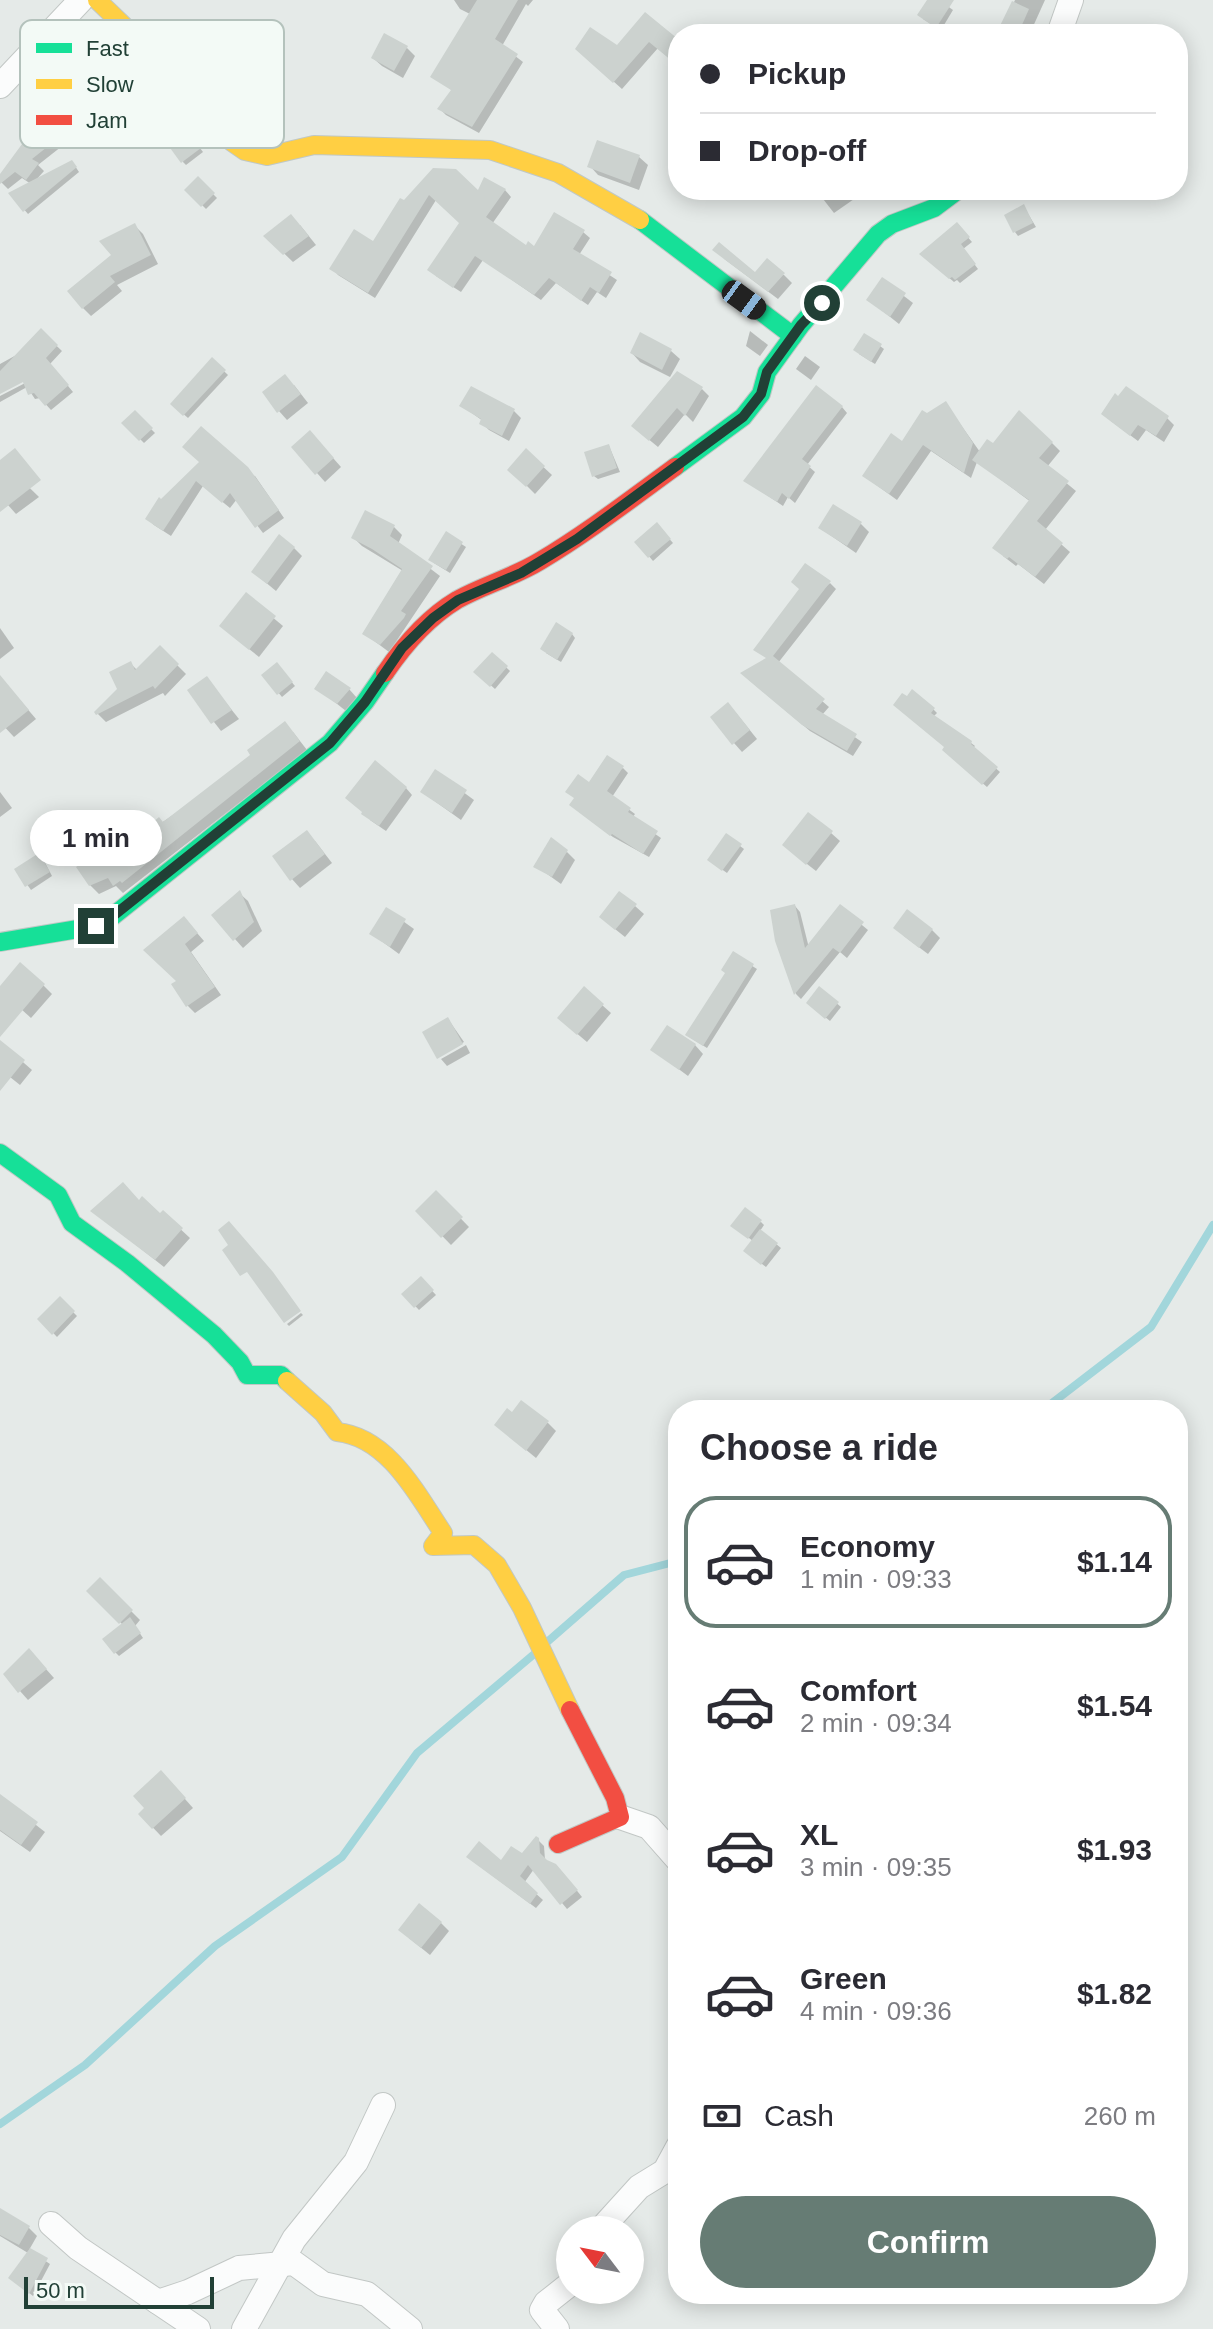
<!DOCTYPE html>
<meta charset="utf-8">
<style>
body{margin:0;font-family:Helvetica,sans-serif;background:#f2f2f3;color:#2b2b33;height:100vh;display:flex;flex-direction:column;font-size:30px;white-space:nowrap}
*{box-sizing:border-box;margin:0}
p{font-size:26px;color:#7c7c81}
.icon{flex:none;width:44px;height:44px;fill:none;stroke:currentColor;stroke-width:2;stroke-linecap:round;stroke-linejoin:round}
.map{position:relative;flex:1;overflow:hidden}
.details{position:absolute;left:668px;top:1400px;width:520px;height:904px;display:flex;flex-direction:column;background:#fff;border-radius:32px;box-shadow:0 4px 20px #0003}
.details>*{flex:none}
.top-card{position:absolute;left:668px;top:24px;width:520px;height:176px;border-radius:32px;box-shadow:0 4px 20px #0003;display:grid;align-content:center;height:176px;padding:0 32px;background:#fff}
.needle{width:52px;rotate:302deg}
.fabs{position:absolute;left:556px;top:2216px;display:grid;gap:16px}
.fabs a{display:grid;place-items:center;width:88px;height:88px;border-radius:50%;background:#fff;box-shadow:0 4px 20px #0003;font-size:40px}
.scale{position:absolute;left:24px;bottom:20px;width:190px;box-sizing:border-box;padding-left:8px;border:4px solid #214036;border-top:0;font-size:22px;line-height:28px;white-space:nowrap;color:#214036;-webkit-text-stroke:6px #f3faf6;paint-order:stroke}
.end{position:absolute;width:36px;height:36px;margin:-18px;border:10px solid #214036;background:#fff;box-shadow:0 0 0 4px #fff}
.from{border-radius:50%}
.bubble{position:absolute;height:56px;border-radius:28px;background:#fff;box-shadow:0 4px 20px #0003;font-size:26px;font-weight:700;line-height:56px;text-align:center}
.car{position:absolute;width:24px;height:48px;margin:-24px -12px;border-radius:10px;box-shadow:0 0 6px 2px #0007;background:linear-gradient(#222 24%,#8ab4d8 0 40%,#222 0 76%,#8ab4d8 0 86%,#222 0)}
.top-card b{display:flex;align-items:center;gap:28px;height:76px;font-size:30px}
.top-card b+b{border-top:2px solid #e1e1e2}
.top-card i{width:20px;height:20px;background:#2b2b33}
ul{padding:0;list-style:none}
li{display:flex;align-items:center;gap:24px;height:132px;margin:0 16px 12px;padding:0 16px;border:4px solid transparent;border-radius:32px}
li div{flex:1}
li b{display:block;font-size:30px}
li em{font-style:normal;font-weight:700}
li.active{border-color:#667c74}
li>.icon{width:72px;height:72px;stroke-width:1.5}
h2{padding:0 32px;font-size:36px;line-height:96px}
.pay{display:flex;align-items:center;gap:20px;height:88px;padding:0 32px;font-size:30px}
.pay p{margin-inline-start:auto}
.action{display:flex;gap:16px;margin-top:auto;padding:16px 32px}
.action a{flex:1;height:92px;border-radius:48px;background:#667c74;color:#fff;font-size:32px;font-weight:700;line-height:92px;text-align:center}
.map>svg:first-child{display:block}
.shadow{fill:#0003}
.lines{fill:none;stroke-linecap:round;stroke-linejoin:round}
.stream{stroke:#a2d6db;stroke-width:8}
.building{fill:#ccd2cf}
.street-casing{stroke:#c2c7c5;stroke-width:26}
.fast-casing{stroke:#c0c8c5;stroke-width:20}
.slow-casing{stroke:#c0c8c5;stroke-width:20}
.jam-casing{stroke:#c0c8c5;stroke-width:20}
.street{stroke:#fbfcfc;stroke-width:24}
.fast{stroke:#16e098;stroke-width:18}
.slow{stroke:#ffcf43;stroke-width:18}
.jam{stroke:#f24e42;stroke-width:18}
.route{stroke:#214036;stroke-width:10}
.key{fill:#f3faf6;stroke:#b4c2bc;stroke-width:2}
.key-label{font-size:22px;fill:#214036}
</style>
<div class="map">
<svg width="1213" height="2329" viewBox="0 0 1213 2329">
<rect width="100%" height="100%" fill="#e5eae8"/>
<!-- shadow -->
<g class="shadow">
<polygon points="454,0 533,0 528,6 526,4 502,46 523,62 479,133 446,115 440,109 453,91 433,76 470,14 460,9"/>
<polygon points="929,0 939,0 953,10 941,30 923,19"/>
<polygon points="1015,0 1045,0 1031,31 1034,34 999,34"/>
<polygon points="646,15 678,42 678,65 658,48 622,89 585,56 618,48"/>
<polygon points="87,43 155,105 138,122 118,102 38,165 44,171 36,180 75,166 79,172 28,214 11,194 31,184 22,178 8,189 0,181 0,177 42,118"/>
<polygon points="407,48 415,56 403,78 382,66 373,58"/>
<polygon points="188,132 203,152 186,165 183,162"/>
<polygon points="639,157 648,165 639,190 598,175 590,166"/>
<polygon points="434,170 478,193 505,190 511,197 492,224 526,247 535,248 583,232 590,238 579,255 617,280 606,298 597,292 588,305 556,283 541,300 483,260 461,292 436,276 461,223 436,200 375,298 338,275 332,268 374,244 404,202"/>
<polygon points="198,179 217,198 206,209 187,190"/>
<polygon points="816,190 867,190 834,213"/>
<polygon points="1024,207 1036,227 1018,236 1015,232"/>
<polygon points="300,225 316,245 293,262 266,236"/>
<polygon points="957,225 972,242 963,249 978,269 960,283 957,280 954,282 922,255"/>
<polygon points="135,226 143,234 158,264 117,285 122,291 91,316 83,308 113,255"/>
<polygon points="723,258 755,275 784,275 792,283 778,299"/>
<polygon points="883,280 913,303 899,324 869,300"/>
<polygon points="41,331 62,351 50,364 73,392 51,410 40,398 35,399 27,387 0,402 0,396 33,379 31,375 0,392 0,364 20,353"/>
<polygon points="750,331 768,345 760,356 746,346"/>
<polygon points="865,335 884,349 875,364 859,354"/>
<polygon points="671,351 680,359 670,377 640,362 632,353"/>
<polygon points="805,356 820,367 811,380 796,369"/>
<polygon points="212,360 228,375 188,418 172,404"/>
<polygon points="294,385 308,403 287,420 279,411"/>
<polygon points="702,389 709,396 693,422 685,414 658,447 641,433"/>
<polygon points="946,404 980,452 993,445 1052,443 1060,451 1047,467 1076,491 1045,530 1070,552 1044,584 1018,564 1016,566 1003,556 1031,502 977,462 971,478 931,451 897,500 864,476 902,444 927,416"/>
<polygon points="462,406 514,411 521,418 509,441 489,430 482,423 483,421"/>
<polygon points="842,407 847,413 807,465 815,472 795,503 788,497 783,506 746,481"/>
<polygon points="135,413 155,433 144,443 124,423"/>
<polygon points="1167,418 1174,425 1164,442 1146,430 1138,441 1111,421"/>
<polygon points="318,441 341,467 325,482 317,473"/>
<polygon points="609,446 620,472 598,479 594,476"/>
<polygon points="526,451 552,475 535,494 510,469"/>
<polygon points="2,461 39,497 16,514 0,496"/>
<polygon points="201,463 255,476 284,518 263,533 237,499 230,508 203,486 171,536 154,525 147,518"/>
<polygon points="861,524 869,532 856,553 820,528"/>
<polygon points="657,525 673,543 653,561 637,542"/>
<polygon points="394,527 402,535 398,544 440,576 389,652 365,634 403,571 362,546 353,537"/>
<polygon points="446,534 466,547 450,573 434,563"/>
<polygon points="294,548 302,556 276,591 253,572"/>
<polygon points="830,583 836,589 778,663 829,707 822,715 862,742 853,756 810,731 748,679 768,659 756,649"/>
<polygon points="246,595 283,626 259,657 230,634"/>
<polygon points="0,628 14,648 0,659"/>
<polygon points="572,634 575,638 561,662 546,653"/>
<polygon points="160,648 186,674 165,696 163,693 106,722 96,712 119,689 130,663 138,671"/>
<polygon points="492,654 510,671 495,689 476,672"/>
<polygon points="276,664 295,686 282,697 264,675"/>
<polygon points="207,679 239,719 221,731 190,691"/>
<polygon points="317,688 349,689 357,698 346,711"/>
<polygon points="902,696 933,709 937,713 933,717 971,743 975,746 973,748 1000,772 987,787 948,753 946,747"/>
<polygon points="19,699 36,719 14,737 0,722 0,700"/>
<polygon points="736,713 757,739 742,752 734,743"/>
<polygon points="293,732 307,750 123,893 116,886 99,894 90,885 131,844"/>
<polygon points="623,768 628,773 612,797 635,814 632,818 661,838 649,857 613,837 577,810 589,785"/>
<polygon points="436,772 474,800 461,820 422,792"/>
<polygon points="406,788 412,795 386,831 370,820"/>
<polygon points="0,792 12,808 0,817"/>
<polygon points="831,833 840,841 816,871 793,853"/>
<polygon points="315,841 332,863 300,888 292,879"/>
<polygon points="740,846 744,849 727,873 713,863"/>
<polygon points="567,852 575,860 561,884 536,866"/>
<polygon points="43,859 52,876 31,890 17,870"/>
<polygon points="239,893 248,901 262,931 243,948 235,939"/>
<polygon points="635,906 644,914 625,937 610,925"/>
<polygon points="795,906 800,912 809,948 840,907 868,930 847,958 840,952 801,999 796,994 777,941"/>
<polygon points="386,909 414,929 399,954 372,934"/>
<polygon points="191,926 204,941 191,952 221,995 195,1013 188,1006 179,981 146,950"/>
<polygon points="932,930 940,938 928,954 904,936"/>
<polygon points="733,954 757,969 707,1048 691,1038 727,974"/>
<polygon points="43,985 52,994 31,1018 0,990"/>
<polygon points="584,989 611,1013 587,1042 568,1026"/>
<polygon points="820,989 841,1007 830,1021 808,1003"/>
<polygon points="448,1019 464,1042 438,1056"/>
<polygon points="0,1042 32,1070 20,1085 0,1069"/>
<polygon points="466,1045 470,1053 447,1066 441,1059"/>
<polygon points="695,1045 703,1054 688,1076 653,1050"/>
<polygon points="436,1193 469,1227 451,1245 418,1211"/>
<polygon points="139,1202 160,1216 163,1213 190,1238 164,1267 93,1211"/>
<polygon points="761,1222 764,1225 760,1231 781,1248 766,1267 749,1254 753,1241 737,1229"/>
<polygon points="421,1279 436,1295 419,1310 404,1294"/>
<polygon points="60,1299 77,1316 57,1337 40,1319"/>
<polygon points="301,1313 303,1315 289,1326 287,1324"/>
<polygon points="548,1423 556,1431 536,1458 496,1425"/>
<polygon points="100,1580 140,1620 135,1626 143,1638 119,1656 115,1652 123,1625 89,1591"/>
<polygon points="37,1659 54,1678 28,1700 20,1691"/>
<polygon points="169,1781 193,1808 161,1836 140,1814"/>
<polygon points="0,1797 45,1832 30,1852 0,1831"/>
<polygon points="537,1839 544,1846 545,1860 562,1872 582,1897 567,1909 534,1869 524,1883 543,1900 536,1908 474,1862 501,1863 522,1856"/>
<polygon points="441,1923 449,1931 430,1955 409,1938"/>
<polygon points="0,2216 29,2228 37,2236 29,2250 50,2264 33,2296 14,2281 28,2253 0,2236"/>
</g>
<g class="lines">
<!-- stream -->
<g class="stream">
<polyline points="1043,1410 1151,1327 1213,1225"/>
<polyline points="546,1643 624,1575 678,1561"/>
<polyline points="0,2124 85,2065 215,1946 342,1857 417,1753 533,1655"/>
</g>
</g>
<!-- building -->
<g class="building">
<polygon points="477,0 518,0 495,39 518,54 472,127 437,109 451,90 430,77"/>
<polygon points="927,0 954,0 936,28 917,15"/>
<polygon points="1012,1 1029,9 1018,34 996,34"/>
<polygon points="645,12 678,39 678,66 649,42 613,83 575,49 590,27 617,45"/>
<polygon points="384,33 408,46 394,71 371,58"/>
<polygon points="86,40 150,98 130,118 110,97 32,159 39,163 26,180 15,172 0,184 0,174 25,140 20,135 39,118 29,110"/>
<polygon points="185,126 201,148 181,163 165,141"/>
<polygon points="597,140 640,155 630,183 587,167"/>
<polygon points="72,160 77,167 23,212 8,193"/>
<polygon points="433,168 456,169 478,190 484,177 506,189 486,217 526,245 528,241 534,246 554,212 585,230 573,249 612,272 599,293 590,287 581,301 549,278 534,295 475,256 453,288 427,270 459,223 429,195 368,293 329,269 354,229 373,241 400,198 404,200"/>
<polygon points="198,176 215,193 201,207 184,190"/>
<polygon points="1024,204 1033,223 1013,233 1004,215"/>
<polygon points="291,214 309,236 283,255 263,236"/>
<polygon points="957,222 970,237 961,244 976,264 955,280 952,277 949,279 919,254"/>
<polygon points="135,223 151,255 110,276 115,282 82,309 67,291 111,255 99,241"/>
<polygon points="719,242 755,272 767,258 785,273 768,292 712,250"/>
<polygon points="882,277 906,293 890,317 866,300"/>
<polygon points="41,328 58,345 46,358 69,385 45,406 34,393 28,395 23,382 0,394 0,371"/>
<polygon points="640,332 672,349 662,370 630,353"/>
<polygon points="864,333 882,344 871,362 853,350"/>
<polygon points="212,357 226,370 183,416 170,404"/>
<polygon points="677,371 703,387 685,416 677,408 649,441 631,426"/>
<polygon points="285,374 301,394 277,413 262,392"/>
<polygon points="816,385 843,406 802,459 811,466 789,499 782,493 777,502 743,481"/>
<polygon points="471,386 515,409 502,436 479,424 481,419 459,406"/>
<polygon points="1126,386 1169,416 1156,436 1138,425 1130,436 1101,414 1115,393 1118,396"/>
<polygon points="946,401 973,443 964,473 923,445 889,494 862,476 891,433 902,441 922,410 927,413"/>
<polygon points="135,410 153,428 139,441 121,423"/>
<polygon points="1019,410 1053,442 1039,458 1069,481 1037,521 1063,543 1035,577 1009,557 1007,559 992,548 1029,500 972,460 987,439 993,443"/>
<polygon points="201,426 248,467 279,510 255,528 230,493 222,503 196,481 163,531 145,519 159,497 161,499 199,462 182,447"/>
<polygon points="310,430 334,458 315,475 291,447"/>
<polygon points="609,444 617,468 592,477 584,452"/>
<polygon points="15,448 41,480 0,512 0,460"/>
<polygon points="526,448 545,466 526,487 507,470"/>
<polygon points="833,504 862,522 847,546 818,528"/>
<polygon points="365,510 395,525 390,536 433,566 401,611 406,614 404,618 380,645 362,634 402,569 372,549 351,538"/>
<polygon points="657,522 671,539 648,558 634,542"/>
<polygon points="446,531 463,542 446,570 428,560"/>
<polygon points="279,534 295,547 267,584 251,572"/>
<polygon points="805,563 831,581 773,656 825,699 816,709 857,734 847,751 802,725 740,673 766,658 753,650 799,589 791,582"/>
<polygon points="246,592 276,616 249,650 219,626"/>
<polygon points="556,622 573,633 557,660 540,649"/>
<polygon points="160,645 179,664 155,689 153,686 96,715 94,712 117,689 109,672 131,661 135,670"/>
<polygon points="492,652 508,666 490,687 473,672"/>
<polygon points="277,662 293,682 277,695 261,675"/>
<polygon points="326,671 351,688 337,704 314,689"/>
<polygon points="0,675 29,710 0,733"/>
<polygon points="207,676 232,710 211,724 187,690"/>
<polygon points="912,689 935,708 931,713 972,741 971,744 998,767 982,785 942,750 944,747 893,705 902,693 907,696"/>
<polygon points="728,702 750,730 732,745 710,717"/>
<polygon points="285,721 300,741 122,883 120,881 113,886 108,878 89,886 76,867 125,835 130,843 159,817 163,822 250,755 247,750"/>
<polygon points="607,755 624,766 607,791 631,808 628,812 658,831 643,854 612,834 610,836 569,805 574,798 565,792 578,774 589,782"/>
<polygon points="375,760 407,787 379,826 361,814 362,812 345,798"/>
<polygon points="435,769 467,790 452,813 420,792"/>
<polygon points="808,812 833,831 806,865 782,845"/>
<polygon points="307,830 325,854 290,881 272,856"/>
<polygon points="726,833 742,844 722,871 707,860"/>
<polygon points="551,837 568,850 552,877 533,867"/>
<polygon points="39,853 50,872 25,887 14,869"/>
<polygon points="240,890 254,922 233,941 211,915"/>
<polygon points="619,891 637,904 615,930 599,917"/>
<polygon points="795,904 805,948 840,904 864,922 840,953 833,948 794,995 775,941 770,910"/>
<polygon points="386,907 406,919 390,947 369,934"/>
<polygon points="907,909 933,929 919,948 893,928"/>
<polygon points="184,916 198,933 185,944 215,987 186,1007 171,984 176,981 143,950"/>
<polygon points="733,951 754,964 703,1046 685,1035 725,973 721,970"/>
<polygon points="20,962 45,984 0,1037 0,986"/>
<polygon points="584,986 604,1004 577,1035 557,1018"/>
<polygon points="819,986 839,1002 825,1019 806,1003"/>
<polygon points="448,1017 463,1044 437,1059 422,1032"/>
<polygon points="667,1025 696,1044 679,1070 650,1050"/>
<polygon points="0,1040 25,1060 0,1091"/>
<polygon points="123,1182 139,1200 142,1196 160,1213 163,1210 183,1228 155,1260 90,1211"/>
<polygon points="436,1190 463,1217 441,1238 415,1211"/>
<polygon points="745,1207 762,1220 748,1239 730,1226"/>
<polygon points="229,1221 273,1272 301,1311 284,1323 247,1272 240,1276 222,1250 228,1245 218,1230"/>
<polygon points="760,1229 778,1243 761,1265 743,1251"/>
<polygon points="421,1276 434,1290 414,1308 401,1294"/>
<polygon points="60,1296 75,1311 52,1335 37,1319"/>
<polygon points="521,1400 549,1421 526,1451 494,1425 507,1408 512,1412"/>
<polygon points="100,1577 133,1610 119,1624 86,1591"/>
<polygon points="130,1617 141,1633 114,1654 102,1639"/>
<polygon points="29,1648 47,1669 18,1693 3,1674"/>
<polygon points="161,1770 186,1798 152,1829 138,1814 144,1808 133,1796"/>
<polygon points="0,1794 38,1822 21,1845 0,1830"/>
<polygon points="536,1836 539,1838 540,1853 547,1860 556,1864 578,1890 560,1905 528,1865 520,1876 538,1893 530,1904 466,1857 479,1841 501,1860 511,1846 522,1853"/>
<polygon points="419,1903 442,1922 421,1948 398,1930"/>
<polygon points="0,2208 30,2226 19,2245 0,2235"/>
<polygon points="30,2248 48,2258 29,2294 8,2278"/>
</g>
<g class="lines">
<defs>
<g id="street">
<polyline points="1059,34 1071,0"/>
<polyline points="0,86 81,0"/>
<polyline points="620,1817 649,1827 678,1860"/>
<polyline points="51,2224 78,2248 158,2302"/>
<polyline points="600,2230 639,2187 665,2171 678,2147"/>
<polyline points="198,2329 158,2302 188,2292 239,2268 294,2263 323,2284 367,2294 410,2329"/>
<polyline points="244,2329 294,2239 356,2162 383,2105"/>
<polyline points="557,2329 542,2310 546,2303 570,2284"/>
</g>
<g id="fast">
<polyline points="640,220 793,336"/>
<polyline points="675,467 743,417 761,394 767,372 801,325 878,234 892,224 934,208 958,190"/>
<polyline points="0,942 96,926 108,920 330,743 365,702 385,673"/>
<polyline points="0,1153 58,1195 72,1223 127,1263 214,1335 240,1362 247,1375 281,1375 287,1381"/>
</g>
<g id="slow">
<polyline points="97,0 147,48 232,142 245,151 267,156 314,145 490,150 558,173 640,220"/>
<path d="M287,1381L323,1413L337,1432C388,1437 417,1494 443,1533L433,1546L474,1545L497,1565L522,1608L570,1710"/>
</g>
<g id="jam">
<path d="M385,673C404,645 427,618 457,600C484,585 514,577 540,561C587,533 631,499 675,467"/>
<polyline points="558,1844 620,1817 615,1798 570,1710"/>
</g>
</defs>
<!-- street casing -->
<use href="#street" class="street-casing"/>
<!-- fast casing -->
<use href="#fast" class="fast-casing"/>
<!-- slow casing -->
<use href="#slow" class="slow-casing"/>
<!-- jam casing -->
<use href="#jam" class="jam-casing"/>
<!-- street -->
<use href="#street" class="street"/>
<!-- fast -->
<use href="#fast" class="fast"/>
<!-- slow -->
<use href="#slow" class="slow"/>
<!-- jam -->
<use href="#jam" class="jam"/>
</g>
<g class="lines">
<!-- route -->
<polyline class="route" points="96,926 108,920 330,743 365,702 402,648 433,618 458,600 521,573 577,539 743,417 761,394 767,372 801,325 822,303"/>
</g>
<!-- legend -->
<rect x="20" y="20" width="264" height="128" rx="12" class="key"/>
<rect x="36" y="43" width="36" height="10" fill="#16e098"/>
<rect x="36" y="79" width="36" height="10" fill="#ffcf43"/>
<rect x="36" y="115" width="36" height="10" fill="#f24e42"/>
<g class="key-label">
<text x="86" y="56">Fast</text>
<text x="86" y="92">Slow</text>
<text x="86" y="128">Jam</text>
</g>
</svg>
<div class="fabs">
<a><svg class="needle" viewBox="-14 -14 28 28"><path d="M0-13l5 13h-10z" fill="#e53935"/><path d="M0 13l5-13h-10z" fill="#7c7c81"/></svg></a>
</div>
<div class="scale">50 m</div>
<i class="end from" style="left:822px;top:303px"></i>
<i class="end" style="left:96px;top:926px"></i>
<div class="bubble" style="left:30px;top:810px;width:132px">1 min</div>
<i class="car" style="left:744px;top:300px;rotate:126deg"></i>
<div class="top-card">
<b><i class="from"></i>Pickup</b>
<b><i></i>Drop-off</b>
</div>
<section class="details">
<h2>Choose a ride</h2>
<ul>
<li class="active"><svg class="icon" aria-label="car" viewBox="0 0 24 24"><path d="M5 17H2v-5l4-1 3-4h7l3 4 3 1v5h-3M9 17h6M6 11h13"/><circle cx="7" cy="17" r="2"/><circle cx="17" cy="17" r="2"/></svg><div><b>Economy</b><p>1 min · 09:33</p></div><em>$1.14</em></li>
<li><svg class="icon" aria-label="car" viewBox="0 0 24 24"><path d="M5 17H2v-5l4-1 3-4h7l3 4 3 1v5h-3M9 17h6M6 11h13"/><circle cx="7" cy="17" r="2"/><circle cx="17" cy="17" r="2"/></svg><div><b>Comfort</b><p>2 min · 09:34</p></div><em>$1.54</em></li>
<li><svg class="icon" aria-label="car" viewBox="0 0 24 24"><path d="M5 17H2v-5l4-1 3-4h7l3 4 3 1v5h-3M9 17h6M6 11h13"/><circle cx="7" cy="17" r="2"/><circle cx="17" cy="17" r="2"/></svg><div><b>XL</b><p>3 min · 09:35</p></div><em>$1.93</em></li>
<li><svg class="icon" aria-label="car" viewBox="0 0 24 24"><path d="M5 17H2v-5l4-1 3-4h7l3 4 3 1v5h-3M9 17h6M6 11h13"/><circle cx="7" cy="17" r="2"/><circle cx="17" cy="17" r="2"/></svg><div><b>Green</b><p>4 min · 09:36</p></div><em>$1.82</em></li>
</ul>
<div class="pay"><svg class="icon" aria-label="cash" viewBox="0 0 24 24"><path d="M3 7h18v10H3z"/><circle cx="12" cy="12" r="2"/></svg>Cash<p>260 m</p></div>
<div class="action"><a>Confirm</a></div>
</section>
</div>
